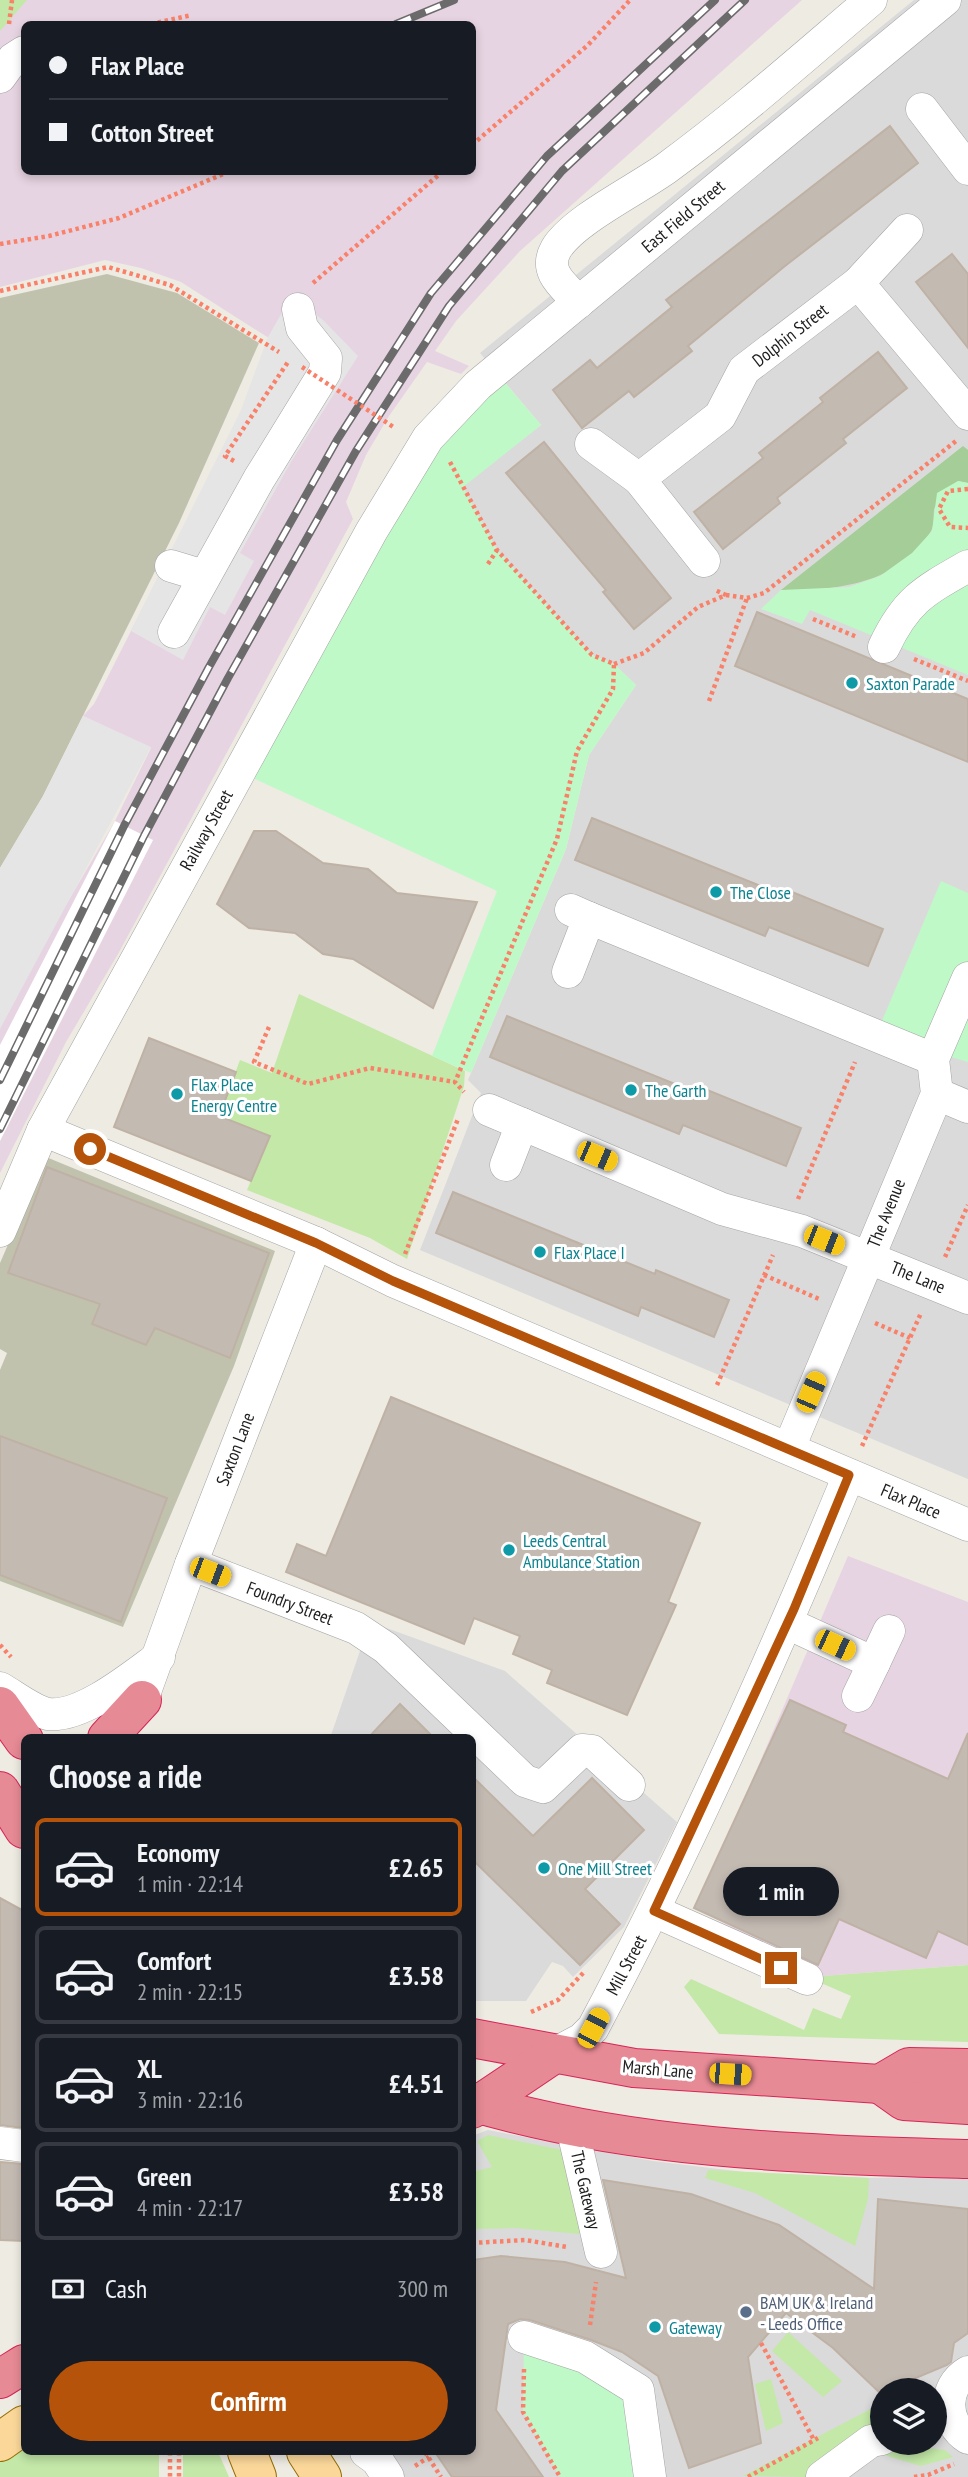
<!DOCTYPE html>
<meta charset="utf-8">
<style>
body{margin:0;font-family:"PT Sans Narrow",sans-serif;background:#242831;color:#f1f3f6;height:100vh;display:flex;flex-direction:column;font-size:26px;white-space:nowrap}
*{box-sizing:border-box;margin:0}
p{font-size:23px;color:#9ea1a6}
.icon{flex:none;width:38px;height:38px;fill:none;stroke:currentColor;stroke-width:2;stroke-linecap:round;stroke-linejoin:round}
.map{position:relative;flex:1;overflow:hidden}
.panel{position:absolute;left:21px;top:1734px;width:455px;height:721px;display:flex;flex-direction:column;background:#171b24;border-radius:10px;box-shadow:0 4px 10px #0003}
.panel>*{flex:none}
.hud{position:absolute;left:21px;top:21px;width:455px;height:154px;border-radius:10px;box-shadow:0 4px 10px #0003;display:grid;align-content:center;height:154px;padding:0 28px;background:#171b24}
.tools{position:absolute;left:870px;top:2378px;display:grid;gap:14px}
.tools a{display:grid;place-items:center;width:77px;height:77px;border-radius:50%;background:#171b24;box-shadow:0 4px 10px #0003;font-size:35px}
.end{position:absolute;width:32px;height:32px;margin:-16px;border:9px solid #b45309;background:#fff;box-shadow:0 0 0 4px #fff}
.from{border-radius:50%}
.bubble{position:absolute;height:49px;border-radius:24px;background:#171b24;box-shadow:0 4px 10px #0003;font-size:23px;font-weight:800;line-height:49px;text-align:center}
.car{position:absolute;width:21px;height:42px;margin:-21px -10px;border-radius:9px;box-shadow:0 0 5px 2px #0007;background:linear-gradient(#f5c518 24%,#345 0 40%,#f5c518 0 76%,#345 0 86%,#f5c518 0)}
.hud b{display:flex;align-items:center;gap:24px;height:66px;font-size:26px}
.hud b+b{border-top:2px solid #363941}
.hud i{width:18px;height:18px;background:#f1f3f6}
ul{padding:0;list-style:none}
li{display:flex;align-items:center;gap:21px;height:98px;margin:0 14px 10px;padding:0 14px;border:4px solid #363941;border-radius:10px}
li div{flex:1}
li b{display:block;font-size:26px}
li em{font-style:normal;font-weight:800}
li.active{border-color:#b45309}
li>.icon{width:63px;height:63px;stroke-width:1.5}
h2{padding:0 28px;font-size:32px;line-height:84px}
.pay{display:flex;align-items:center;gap:18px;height:77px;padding:0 28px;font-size:26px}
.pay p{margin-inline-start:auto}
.action{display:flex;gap:14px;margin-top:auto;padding:14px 28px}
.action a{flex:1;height:80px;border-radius:42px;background:#b45309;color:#fff;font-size:28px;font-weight:800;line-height:80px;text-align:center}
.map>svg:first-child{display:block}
.residential{fill:#dbdada;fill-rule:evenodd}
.industrial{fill:#e7d4e2;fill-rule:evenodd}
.construction{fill:#c1c2ae}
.grass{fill:#c3e8a8}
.forest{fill:#a4cd97}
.park{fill:#bff9c7}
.parking{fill:#e5e5e5}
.pier{fill:#fff}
.building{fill:#c3bab2;stroke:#bfb2a5;stroke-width:2}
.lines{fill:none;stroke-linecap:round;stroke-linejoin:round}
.minor-casing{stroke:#a4a4a4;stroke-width:33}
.major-casing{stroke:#956d01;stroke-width:40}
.highway-casing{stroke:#d72556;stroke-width:40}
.path{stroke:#f98169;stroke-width:4.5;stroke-dasharray:3.5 3.5;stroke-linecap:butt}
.minor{stroke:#fff;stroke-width:32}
.major{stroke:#fbd89a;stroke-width:38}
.highway{stroke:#e68a95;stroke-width:38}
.rail-casing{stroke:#6b6b6b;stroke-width:8}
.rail{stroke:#fff;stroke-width:5;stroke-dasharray:16;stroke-linecap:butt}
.path-bridge{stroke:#f98169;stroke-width:4.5;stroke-dasharray:3.5 3.5;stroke-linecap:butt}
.route{stroke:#b45309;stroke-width:9}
.culture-dot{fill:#0f9aa8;stroke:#fff;stroke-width:2.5}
.service-dot{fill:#5c6f8a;stroke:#fff;stroke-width:2.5}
.labels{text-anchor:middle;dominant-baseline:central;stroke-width:6;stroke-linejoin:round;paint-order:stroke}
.street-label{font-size:18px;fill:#1d1d1d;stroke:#fff}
.culture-label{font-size:18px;fill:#0d838f;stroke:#fff;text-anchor:start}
.service-label{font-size:18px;fill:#4e5e75;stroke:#fff;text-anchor:start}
</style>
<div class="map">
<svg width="968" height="2477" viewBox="0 0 968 2477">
<rect width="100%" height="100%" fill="#eeebe2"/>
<!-- residential -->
<g class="residential">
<polygon points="914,0 968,0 968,1479 420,1250 481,1093 468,1080 566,849 589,755 636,685 614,664 592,655 497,550 462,486 541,425 480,353"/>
<polygon points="370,1622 505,1671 677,1822 624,1927 573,1977 563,1966 552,1962 526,2001 473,2001 472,1738 330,1738"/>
<path d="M488,2130L653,2161L744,2172L869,2178L968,2176V2477H396L380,2452H472V2136ZM882,2390H934V2443H882Z"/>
</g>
<!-- industrial -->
<g class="industrial">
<path d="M0,0H802L520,251L456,321L435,351L469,366L461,374L427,362L389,416L366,455L346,502L353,519L118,954L66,1042L0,1173V1018L115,821L151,748L83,716L94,704L176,542L311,365L181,282L141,268L105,260L0,287ZM24,24H472V172H24Z"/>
<polygon points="848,1556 968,1602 968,1965 823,1976 697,1909"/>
</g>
<!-- construction -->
<g class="construction">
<polygon points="107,274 177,293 259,343 179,523 43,796 0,868 0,298"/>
<polygon points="46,1157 275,1251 234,1366 123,1627 0,1581 0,1370 7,1353 0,1349 0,1263"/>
</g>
<!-- grass -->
<g class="grass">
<polygon points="0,0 27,0 0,31"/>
<polygon points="299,994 465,1071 464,1086 407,1259 370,1238 247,1190 269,1136 219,1116 240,1060 272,1073"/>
<polygon points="968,1965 968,2042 719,2034 684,1987 691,1979 804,2030 813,2008 841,2019 851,1996 821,1983 823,1976"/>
<polygon points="488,2135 563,2150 581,2230 579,2234 516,2228 473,2229 472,2172 492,2167 477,2141"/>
<polygon points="708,2170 869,2178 868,2199 855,2246 755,2193 705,2178"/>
<polygon points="788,2332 842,2381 823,2397 772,2351"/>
<polygon points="771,2379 783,2423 766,2431 755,2384"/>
<polygon points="882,2403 882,2429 806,2477 743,2476"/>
<polygon points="24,2446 24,2452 159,2452 159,2477 0,2477 0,2459"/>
<polygon points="913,2446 945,2450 953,2457 921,2466 884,2455"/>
<polygon points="183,2452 218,2452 229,2477 183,2477"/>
</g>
<!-- forest -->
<path class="forest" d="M963,446L968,450V483L958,481C952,488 935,502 934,510C933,517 935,524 931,531C901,584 835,591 781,590Z"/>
<!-- park -->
<g class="park">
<polygon points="495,371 541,425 463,487 497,550 592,655 614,664 636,685 589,755 566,849 471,1073 432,1056 497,891 238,771 371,532"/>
<polygon points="958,481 968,483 968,675 810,610 802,624 761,609 781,590 849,587 880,576 912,553 932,531 937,493"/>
<polygon points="941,881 968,893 968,1062 876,1035"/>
<polygon points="524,2337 619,2377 648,2477 560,2477 523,2412"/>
</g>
<!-- parking -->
<g class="parking">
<polygon points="292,295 324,321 358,356 291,462 240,553 254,561 225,615 210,607 183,660 131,631 241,410 268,337"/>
<polygon points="83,716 151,747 0,1029 0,868 43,796"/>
</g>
<!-- pier -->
<polygon class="pier" points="115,821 153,840 0,1141 0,1045"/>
<!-- building -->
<g class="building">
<polygon points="890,126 918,163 785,266 688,346 692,351 634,397 629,391 582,428 553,390 590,360 597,368 672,307 666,300"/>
<polygon points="952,254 968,274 968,348 916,282"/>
<polygon points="878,352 907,388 843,439 846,443 777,498 780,503 723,549 694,512 763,458 759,453 823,402 820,398"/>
<polygon points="544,442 671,598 634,629 603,592 606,590 506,473"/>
<polygon points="757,612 968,699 968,762 735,666"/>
<polygon points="592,818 783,895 785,889 883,929 868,966 769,927 765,936 575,860"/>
<polygon points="254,831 276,831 323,863 368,869 397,893 477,902 433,1008 353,959 323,954 295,933 249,928 217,904"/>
<polygon points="507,1016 697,1093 700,1087 801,1128 786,1166 683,1125 679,1134 490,1057"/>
<polygon points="149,1038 236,1072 219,1116 270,1136 251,1181 114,1127"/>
<polygon points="47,1167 269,1253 230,1358 155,1328 146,1345 92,1324 100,1304 8,1273"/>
<polygon points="453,1192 655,1274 656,1270 729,1300 714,1337 641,1307 638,1316 436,1233"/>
<polygon points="391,1397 700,1523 668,1602 676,1605 627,1715 547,1683 552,1670 513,1654 520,1636 474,1618 464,1644 286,1572 297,1544 326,1556"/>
<polygon points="0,1436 167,1498 121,1622 0,1575"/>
<polygon points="790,1700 846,1725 843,1732 948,1779 968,1733 968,1945 938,1931 926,1958 839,1919 818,1965 694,1908"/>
<polygon points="400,1704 434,1738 368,1738"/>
<polygon points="472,1776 533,1836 592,1778 644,1830 585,1889 620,1924 580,1965 472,1859"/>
<polygon points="0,1898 22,1910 24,1916 24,2128 0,2125"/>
<polygon points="0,2162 24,2164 24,2241 0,2240"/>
<polygon points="603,2180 691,2194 779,2225 874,2289 878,2199 968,2209 968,2333 954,2343 951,2362 947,2365 880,2393 833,2348 786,2313 748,2357 761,2443 689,2468 658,2376 622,2352 591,2340 530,2320 520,2319 508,2324 496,2410 543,2477 452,2477 435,2452 472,2452 472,2260 501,2256 565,2262 626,2278"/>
</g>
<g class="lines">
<defs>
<g id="minor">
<polyline points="0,77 13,59 24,52"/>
<polyline points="922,109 968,169"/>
<polyline points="858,283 907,230"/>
<path d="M579,302C564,286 543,272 556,249C573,220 640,188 668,167C739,115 805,56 871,0"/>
<polyline points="591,444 639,479"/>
<polyline points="704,561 639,479 720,416 744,370 858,283 968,414"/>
<polyline points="171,566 204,576"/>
<polyline points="174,632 259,479 325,372 326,358 302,328 298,309"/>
<path d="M884,647C906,600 924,591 968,566"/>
<polyline points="589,918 933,1059"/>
<polyline points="568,972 589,918 571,910"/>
<polyline points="937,1094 968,1107"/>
<polyline points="489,1110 522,1124 506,1165"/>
<polyline points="522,1124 722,1209 802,1231 968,1298"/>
<polyline points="43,1130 316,1243 393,1281 968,1525"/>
<polyline points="0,1231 43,1130 371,532 428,438 478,385 945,0"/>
<polyline points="789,1448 937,1094 933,1059 968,978"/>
<polyline points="191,1564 356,1628 386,1648 525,1781 543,1787 582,1750 592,1751 629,1785"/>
<polyline points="787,1623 874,1663 889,1631"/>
<path d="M0,1688C14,1696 33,1711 48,1714C82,1718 133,1676 159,1657"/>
<polyline points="858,1696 874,1663"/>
<polyline points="142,1700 191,1564 316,1243"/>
<polyline points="654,1911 807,1979"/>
<path d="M554,2054L582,2039L593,2028C688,1849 771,1663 849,1475"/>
<polyline points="572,2127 601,2252"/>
<polyline points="0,2143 24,2146"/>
<polyline points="524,2337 585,2357 638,2390 650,2477"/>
<path d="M968,2372C942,2387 944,2423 968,2438"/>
<polyline points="366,2452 377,2460 388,2477"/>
<polyline points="822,2477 871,2441 882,2439"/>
</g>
<g id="major">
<polyline points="0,2442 24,2425"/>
<polyline points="247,2452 257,2477"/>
<polyline points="306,2452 322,2477"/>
</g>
<g id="highway">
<polyline points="0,1706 24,1740"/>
<polyline points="107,1738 142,1700"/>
<polyline points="0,1791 24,1829"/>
<polyline points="472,2038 634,2068 880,2084 909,2067 968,2068"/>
<polyline points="880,2084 904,2101 968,2105"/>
<path d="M472,2102C636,2150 800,2154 968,2159"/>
<polyline points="472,2109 554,2054"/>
<polyline points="0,2379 24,2364"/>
</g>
</defs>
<!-- minor casing -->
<use href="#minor" class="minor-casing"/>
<!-- major casing -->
<use href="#major" class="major-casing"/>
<!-- highway casing -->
<use href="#highway" class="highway-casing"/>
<!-- path -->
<g class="path">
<polyline points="9,24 12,0"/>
<polyline points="151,24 192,15"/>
<polyline points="472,145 588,45 630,0"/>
<polyline points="0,244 49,236 119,218 228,172"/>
<polyline points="313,283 442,172"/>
<polyline points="0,291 108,267 170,285 279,352"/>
<polyline points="234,461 225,456 288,362"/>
<polyline points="450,462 497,550 592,655 614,664 613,689 577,751 557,839 455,1082 464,1092"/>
<polyline points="968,489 948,491 939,509 950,527 968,528"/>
<polyline points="488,564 497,550"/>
<polyline points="726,595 747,598 764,593 956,441"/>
<polyline points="813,619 857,637"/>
<polyline points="914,659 968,681"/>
<polyline points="614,664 644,653 698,607 726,595 715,590"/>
<polyline points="709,701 747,598"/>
<polyline points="269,1027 254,1062 308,1084 370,1068 455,1082"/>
<polyline points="798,1199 855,1062"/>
<polyline points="405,1254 458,1119"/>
<polyline points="945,1257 968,1205"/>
<polyline points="764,1275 819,1299"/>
<polyline points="875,1323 910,1338"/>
<polyline points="717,1385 773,1255"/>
<polyline points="862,1446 921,1313"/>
<polyline points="0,1645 11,1657"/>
<polyline points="531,2012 558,2000 584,1972"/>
<polyline points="472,2243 525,2240 567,2247"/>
<polyline points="590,2325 596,2282"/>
<polyline points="761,2343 814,2440"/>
<polyline points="524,2369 523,2412 560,2477"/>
<polyline points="170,2452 170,2477"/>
<polyline points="179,2452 179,2477"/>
<polyline points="425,2452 441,2477"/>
<polyline points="415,2466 429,2457"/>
<polyline points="748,2477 818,2438"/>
<polyline points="914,2477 928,2475 954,2464"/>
</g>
<!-- minor -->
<use href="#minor" class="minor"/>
<!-- major -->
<use href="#major" class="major"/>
<!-- highway -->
<use href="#highway" class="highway"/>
<defs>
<g id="rail">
<polyline points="396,24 454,0"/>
<polyline points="0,1080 124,826 209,667 337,440 431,293 547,156 715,0"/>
<polyline points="0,1129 144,836 228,678 356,451 449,306 562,171 745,0"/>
</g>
</defs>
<!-- rail casing -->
<use href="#rail" class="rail-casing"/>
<!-- rail -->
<use href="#rail" class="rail"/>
<!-- path-bridge -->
<polyline class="path-bridge" points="302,367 395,428"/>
</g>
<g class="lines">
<!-- route -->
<polyline class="route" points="90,1149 316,1243 393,1281 849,1475 794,1609 654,1911 781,1968"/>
</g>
<!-- markers -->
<g class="culture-dot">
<circle cx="852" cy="683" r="7"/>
<circle cx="716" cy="892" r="7"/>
<circle cx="631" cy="1090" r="7"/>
<circle cx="177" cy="1094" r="7"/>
<circle cx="540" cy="1252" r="7"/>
<circle cx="509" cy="1550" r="7"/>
<circle cx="544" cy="1868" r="7"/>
<circle cx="655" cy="2327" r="7"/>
</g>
<circle class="service-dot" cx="746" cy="2312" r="7"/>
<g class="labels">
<!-- street labels -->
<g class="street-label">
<text transform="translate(683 216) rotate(-40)">East Field Street</text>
<text transform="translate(790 335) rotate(-38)">Dolphin Street</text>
<text transform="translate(206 830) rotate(-61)">Railway Street</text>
<text transform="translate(886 1213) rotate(-68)">The Avenue</text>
<text transform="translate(918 1277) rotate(22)">The Lane</text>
<text transform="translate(235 1449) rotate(-69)">Saxton Lane</text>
<text transform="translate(911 1501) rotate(23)">Flax Place</text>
<text transform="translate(290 1603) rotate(21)">Foundry Street</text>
<text transform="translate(626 1965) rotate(-62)">Mill Street</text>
<text transform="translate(658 2069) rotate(5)">Marsh Lane</text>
<text transform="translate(586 2190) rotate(77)">The Gateway</text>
</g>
<!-- culture labels -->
<g class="culture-label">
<text x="866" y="683">Saxton Parade</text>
<text x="730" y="892">The Close</text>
<text x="191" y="1084">Flax Place<tspan x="191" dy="21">Energy Centre</tspan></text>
<text x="645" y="1090">The Garth</text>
<text x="554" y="1252">Flax Place I</text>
<text x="523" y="1540">Leeds Central<tspan x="523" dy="21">Ambulance Station</tspan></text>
<text x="558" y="1868">One Mill Street</text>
<text x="669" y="2327">Gateway</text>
</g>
<!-- service labels -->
<g class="service-label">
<text x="760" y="2302">BAM UK &amp; Ireland<tspan x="760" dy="21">- Leeds Office</tspan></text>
</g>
</g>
</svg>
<div class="tools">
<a><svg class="icon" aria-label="layers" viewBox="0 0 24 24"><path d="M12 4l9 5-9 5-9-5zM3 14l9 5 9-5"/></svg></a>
</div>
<i class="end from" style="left:90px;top:1149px"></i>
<i class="end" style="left:781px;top:1968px"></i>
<div class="bubble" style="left:723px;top:1867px;width:116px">1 min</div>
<i class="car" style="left:597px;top:1156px;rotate:113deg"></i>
<i class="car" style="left:824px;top:1240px;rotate:112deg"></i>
<i class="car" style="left:811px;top:1392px;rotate:23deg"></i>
<i class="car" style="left:210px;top:1572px;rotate:111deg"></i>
<i class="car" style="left:835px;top:1645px;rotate:115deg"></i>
<i class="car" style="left:593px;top:2028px;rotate:28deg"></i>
<i class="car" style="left:730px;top:2074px;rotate:94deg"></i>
<div class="hud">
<b><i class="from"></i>Flax Place</b>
<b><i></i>Cotton Street</b>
</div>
<section class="panel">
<h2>Choose a ride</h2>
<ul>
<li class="active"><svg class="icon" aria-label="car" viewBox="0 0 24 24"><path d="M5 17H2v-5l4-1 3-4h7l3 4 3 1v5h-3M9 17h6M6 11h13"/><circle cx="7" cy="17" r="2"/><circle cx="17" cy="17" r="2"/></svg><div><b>Economy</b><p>1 min · 22:14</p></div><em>£2.65</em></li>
<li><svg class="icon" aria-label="car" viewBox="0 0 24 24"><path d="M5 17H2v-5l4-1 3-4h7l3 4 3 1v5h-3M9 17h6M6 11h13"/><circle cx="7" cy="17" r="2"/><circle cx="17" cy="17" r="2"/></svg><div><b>Comfort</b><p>2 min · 22:15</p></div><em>£3.58</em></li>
<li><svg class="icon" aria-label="car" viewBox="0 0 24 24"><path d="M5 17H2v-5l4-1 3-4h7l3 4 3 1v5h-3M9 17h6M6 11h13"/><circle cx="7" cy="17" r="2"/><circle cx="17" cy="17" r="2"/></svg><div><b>XL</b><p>3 min · 22:16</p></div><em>£4.51</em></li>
<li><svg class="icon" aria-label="car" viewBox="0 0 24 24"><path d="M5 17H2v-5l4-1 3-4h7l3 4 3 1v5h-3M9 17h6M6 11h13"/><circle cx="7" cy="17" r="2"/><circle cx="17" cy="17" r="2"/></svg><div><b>Green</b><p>4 min · 22:17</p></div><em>£3.58</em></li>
</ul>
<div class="pay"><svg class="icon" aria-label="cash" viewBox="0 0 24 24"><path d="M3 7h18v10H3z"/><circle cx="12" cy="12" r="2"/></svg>Cash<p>300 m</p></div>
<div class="action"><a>Confirm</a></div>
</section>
</div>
